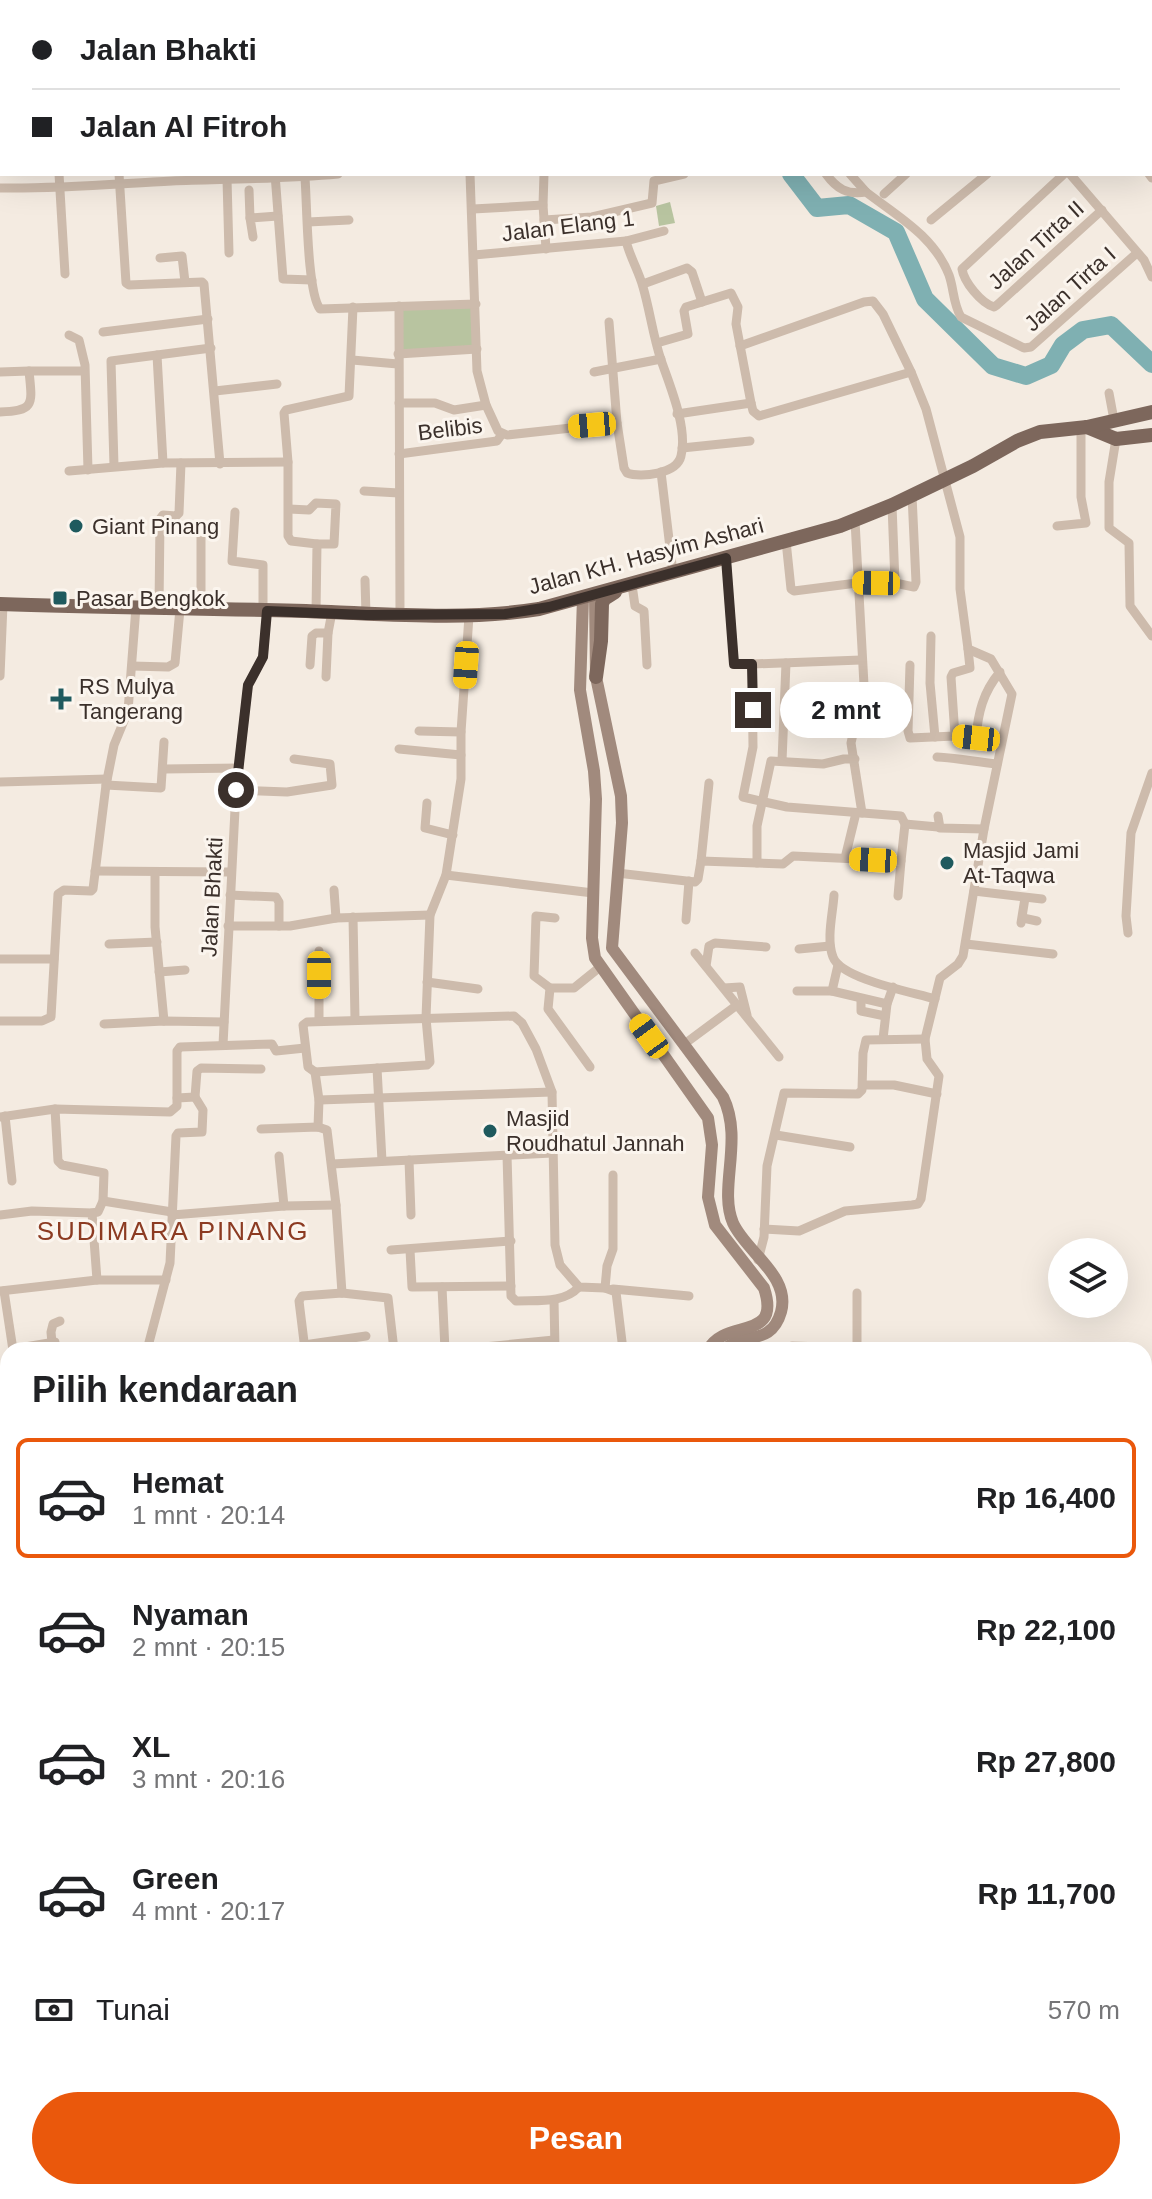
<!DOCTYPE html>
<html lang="id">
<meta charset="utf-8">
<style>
body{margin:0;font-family:Arial,sans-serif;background:#f2f2f2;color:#202124;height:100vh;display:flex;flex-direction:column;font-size:30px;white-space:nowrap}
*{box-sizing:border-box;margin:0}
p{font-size:26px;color:#757577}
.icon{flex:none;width:44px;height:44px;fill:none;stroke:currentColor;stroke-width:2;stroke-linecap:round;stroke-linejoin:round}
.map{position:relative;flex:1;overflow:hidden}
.details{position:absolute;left:0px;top:1342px;width:1152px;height:858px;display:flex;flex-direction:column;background:#fff;border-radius:24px 24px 0 0;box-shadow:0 8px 32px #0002}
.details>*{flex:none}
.hud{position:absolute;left:0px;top:0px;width:1152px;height:176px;box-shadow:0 8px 32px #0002;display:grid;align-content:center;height:176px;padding:0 32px;background:#fff}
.fabs{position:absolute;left:1048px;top:1238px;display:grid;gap:16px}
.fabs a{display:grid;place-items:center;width:80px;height:80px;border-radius:50%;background:#fff;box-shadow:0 8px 32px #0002;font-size:40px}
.end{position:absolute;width:36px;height:36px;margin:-18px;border:10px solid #3b302b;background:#fff;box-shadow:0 0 0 4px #fff}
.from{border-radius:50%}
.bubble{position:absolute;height:56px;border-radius:28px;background:#fff;box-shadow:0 8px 32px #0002;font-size:26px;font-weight:600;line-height:56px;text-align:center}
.car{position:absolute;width:24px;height:48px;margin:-24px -12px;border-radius:10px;box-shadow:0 0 6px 2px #0007;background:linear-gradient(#f5c518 24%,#345 0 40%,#f5c518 0 76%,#345 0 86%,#f5c518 0)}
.hud b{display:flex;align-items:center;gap:28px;height:76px;font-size:30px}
.hud b+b{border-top:2px solid #e0e0e0}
.hud i{width:20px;height:20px;background:#202124}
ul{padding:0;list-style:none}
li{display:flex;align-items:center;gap:24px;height:120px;margin:0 16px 12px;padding:0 16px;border:4px solid transparent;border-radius:12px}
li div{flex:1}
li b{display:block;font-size:30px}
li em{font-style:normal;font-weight:600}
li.current{border-color:#ea580c}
li>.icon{width:72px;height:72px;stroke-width:1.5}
h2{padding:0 32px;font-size:36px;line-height:96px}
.pay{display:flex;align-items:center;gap:20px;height:88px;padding:0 32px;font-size:30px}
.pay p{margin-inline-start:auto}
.button{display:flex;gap:16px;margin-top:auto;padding:16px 32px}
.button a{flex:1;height:92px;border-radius:48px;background:#ea580c;color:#fff;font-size:32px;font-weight:600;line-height:92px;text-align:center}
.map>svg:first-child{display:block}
.green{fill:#b8c4a0}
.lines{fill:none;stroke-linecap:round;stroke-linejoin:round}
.river{stroke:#7fb0b2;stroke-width:18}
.street{stroke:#cdbbac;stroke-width:9}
.secondary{stroke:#a18a7d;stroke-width:12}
.primary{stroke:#7d675c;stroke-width:14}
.route{stroke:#3b302b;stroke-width:10}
.poi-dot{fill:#1f5a5e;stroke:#fbf5ee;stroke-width:3}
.labels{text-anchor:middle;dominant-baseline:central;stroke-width:6;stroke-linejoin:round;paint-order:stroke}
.street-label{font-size:22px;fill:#3b302b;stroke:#fbf5ee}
.poi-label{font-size:22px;fill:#3b302b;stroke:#fbf5ee;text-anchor:start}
.quarter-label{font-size:26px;letter-spacing:2px;fill:#8c3b22;stroke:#fbf5ee}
</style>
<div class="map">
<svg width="1152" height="2199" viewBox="0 0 1152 2199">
<rect width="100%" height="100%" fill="#f4ebe1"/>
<!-- green -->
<g class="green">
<polygon points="670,202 675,223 659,226 656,206"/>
<polygon points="401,307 473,307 474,347 403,350"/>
</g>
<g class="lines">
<!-- river -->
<g class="river">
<polyline points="605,2 606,0"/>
<polyline points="791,174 817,208 849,205 896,232 925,299 993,366 1026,376 1051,365 1063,345 1083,330 1111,325 1152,364"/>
<polyline points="1144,1437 1152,1421"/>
<polyline points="1144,1756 1152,1764"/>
<polyline points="1144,1821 1152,1809"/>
<polyline points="1144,1897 1147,1904 1144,1908"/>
<polyline points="767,2199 772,2192"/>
</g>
<!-- street -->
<g class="street">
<polyline points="156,0 156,2"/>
<polyline points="185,0 185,2"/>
<polyline points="218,0 218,2"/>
<polyline points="280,0 280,2"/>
<polyline points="373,0 402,2"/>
<polyline points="417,0 417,2"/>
<polyline points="466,0 472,2"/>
<polyline points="574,0 574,2"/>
<polyline points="628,0 629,2"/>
<polyline points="674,0 676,2"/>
<polyline points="735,0 736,2"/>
<polyline points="790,0 791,2"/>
<polyline points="847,0 849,2"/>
<polyline points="919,0 921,2"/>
<polyline points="53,2 53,0"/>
<polyline points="319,2 320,0"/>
<polyline points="829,2 832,0"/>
<polyline points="873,2 875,0"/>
<polyline points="983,2 986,0"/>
<polyline points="0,64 2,64"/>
<polyline points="59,174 65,274"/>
<polyline points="119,174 126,283 129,285 202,282 204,284 220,464"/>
<polyline points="275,174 283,279 312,280"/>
<polyline points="470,174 477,371 486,405 498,431 507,435 617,423"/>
<polyline points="544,174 543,205 546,249"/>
<path d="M826,174C837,189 847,195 866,192C897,216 934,236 949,275C954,289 953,304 961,317L1024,348L1031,347L1137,253"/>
<polyline points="850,174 866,192"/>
<path d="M1064,174L962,269C964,282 981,303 994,307L997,305L1102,210"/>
<polyline points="1070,174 1144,260 1152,277"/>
<polyline points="1149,174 1152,178"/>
<path d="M305,178C307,203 307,292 320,309L476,304"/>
<polyline points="227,179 229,253"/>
<path d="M0,188C58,189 114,184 172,181C227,179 283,179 338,174"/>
<polyline points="249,190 250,218"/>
<polyline points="884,194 906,174"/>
<polyline points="473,209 543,205"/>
<polyline points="544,220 592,217 652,203 654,181 684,174"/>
<polyline points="931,220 987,174"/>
<polyline points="308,222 349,220"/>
<polyline points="253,237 250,218 278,216"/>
<polyline points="474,255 626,241 664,231"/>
<polyline points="160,258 182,256 185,282"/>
<polyline points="643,284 687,268 692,272 702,302"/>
<polyline points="399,306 400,615"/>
<path d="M609,322L617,423L624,468L627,473C641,478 677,474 681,456C688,428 670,386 661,360C653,336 650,311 643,287C639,272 630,257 626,241"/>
<polyline points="103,332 208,319"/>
<polyline points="69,335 79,340 85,365 88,470"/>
<polyline points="657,343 688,334 684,311 686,307 731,293 738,307 736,324 751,403 753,411 759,416 911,372 926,409 960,537 960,589 968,649 991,659 1012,694 984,829 963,956 958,964 940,978 925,1039 927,1059 939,1076 921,1199 918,1204 912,1205 845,1211 799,1231 764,1229"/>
<polyline points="740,346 864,302 873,301 883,314 911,372"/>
<polyline points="398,354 477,349"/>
<polyline points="157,355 163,463"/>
<polyline points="352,360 398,364"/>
<polyline points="0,372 29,371"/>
<polyline points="594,372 661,359"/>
<polyline points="215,391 277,384"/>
<polyline points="1109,393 1114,420"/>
<polyline points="399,403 435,403 454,410 486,405"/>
<path d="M0,412C36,411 32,403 29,371H83"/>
<polyline points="677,414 751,403"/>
<polyline points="1116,439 1109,482 1109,528 1129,543 1130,606 1152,636"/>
<polyline points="682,448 750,441"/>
<polyline points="399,454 497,441 502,434"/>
<polyline points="114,466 111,361 211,348"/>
<polyline points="69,471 163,463 288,462"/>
<polyline points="661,472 673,573"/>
<polyline points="364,491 399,493"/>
<polyline points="892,505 895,583"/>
<polyline points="289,509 309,510 316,503 336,504 334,544 317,544"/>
<polyline points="235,512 232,561 263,565 263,611"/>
<polyline points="855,521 864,685 851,743 862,813"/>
<polyline points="1057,526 1086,523 1081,497 1081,428"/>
<polyline points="786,541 791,589 794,591 857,583 895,583 914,587 916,582 912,495"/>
<polyline points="726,558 734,664 752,664 753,747 743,797 787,807 901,816 905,824 901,861"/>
<polyline points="365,580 366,615"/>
<polyline points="632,585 635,606 644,611 647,665"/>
<polyline points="159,608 160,519 163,515 176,516 179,513 181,463"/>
<polyline points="201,610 201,533"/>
<polyline points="316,612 317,544 291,541 288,536 288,462 284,413 286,410 349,396 353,307"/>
<polyline points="931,636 930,683 935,737"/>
<polyline points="752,664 861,660"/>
<polyline points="310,665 312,636 316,633 328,633 332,612"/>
<polyline points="910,665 908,731 910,738 955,736 1001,742"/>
<polyline points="132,666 168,667 175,663 180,609"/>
<polyline points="0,676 3,604"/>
<polyline points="326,677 328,633"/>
<polyline points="419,731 461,732"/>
<polyline points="955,736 951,677 953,673 970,668 968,649"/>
<path d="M976,738C978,713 983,692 1000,672"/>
<polyline points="399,749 461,755"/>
<path d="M937,757C957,758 976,762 997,764"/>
<polyline points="782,761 786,663"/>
<polyline points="164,769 239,768"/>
<polyline points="0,782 107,779"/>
<polyline points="106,785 161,788 164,742"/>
<polyline points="236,790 287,792 332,785 330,764 294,759"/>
<polyline points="427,803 425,828 453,835"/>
<polyline points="938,816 940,828 984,829"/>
<polyline points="905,824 938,827"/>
<polyline points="845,858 856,813"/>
<polyline points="701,861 709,783"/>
<polyline points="757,863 757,826 771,761 823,764 844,759 855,759"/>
<polyline points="95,871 230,872"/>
<polyline points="155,873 155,927 164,1021"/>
<polyline points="617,873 695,882 698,879 701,861 783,864 793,856 901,861 898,896"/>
<polyline points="446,875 593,893"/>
<polyline points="334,890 336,918"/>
<polyline points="974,891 1042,899"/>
<polyline points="230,895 276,897 279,902 279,926"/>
<path d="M834,895C833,913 826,939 833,957C841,979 912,992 935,999"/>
<polyline points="353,917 355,1019"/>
<polyline points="555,918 536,916 534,976 550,988 548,1009 590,1067"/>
<polyline points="1023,918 1037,921"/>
<polyline points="686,920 689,881"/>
<polyline points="1021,923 1025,898"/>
<polyline points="228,926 290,926 336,918 430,915"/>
<polyline points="1128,933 1126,916 1131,833 1152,773"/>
<polyline points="109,944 157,942"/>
<polyline points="966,944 1053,954"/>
<polyline points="799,949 830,946"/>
<polyline points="695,953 779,1057"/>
<polyline points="0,959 54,959"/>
<polyline points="706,966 709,946 715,943 766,947"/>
<polyline points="159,972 185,970"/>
<polyline points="427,982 478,989"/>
<polyline points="550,988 574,988 600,967"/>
<polyline points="724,988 740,987 747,1015"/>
<polyline points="797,991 832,991 887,1004"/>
<polyline points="832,991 838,965"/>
<polyline points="861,999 861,1011 885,1016"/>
<polyline points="0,1021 42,1021 51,1017 58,894 64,890 91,891 93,889 106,785 114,745 128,711 136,607"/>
<polyline points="319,1021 319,951"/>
<polyline points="104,1024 164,1021 224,1022"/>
<polyline points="883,1039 887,1004 893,987"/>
<polyline points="223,1045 236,790 248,685 263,657 267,611"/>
<polyline points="683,1045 737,1005"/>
<polyline points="377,1068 382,1161"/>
<polyline points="315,1072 308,1067 303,1025 307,1022 514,1016 522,1023 536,1049 552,1092 555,1245 560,1265 579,1287 605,1288 616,1292 623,1350"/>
<polyline points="863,1085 894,1085 937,1094"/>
<polyline points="177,1098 195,1097 197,1071 201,1068 261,1069"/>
<polyline points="319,1100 552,1092"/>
<polyline points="55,1109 58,1161 62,1165 104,1173 103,1201 98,1212 92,1213"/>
<polyline points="5,1116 12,1181"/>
<polyline points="0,1117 55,1109 170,1112 177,1106 177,1051 180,1047 272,1044 276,1051 305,1048"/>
<polyline points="318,1127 319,1100 315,1072 427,1065 430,1062 426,1018 430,915 446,875 461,779 461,732 469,616"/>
<polyline points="261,1129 318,1127 327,1130 336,1205 342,1293"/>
<polyline points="776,1135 850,1147"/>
<path d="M507,1155L511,1296L516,1301C538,1300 563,1304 579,1287"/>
<polyline points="279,1156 284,1206"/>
<polyline points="409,1160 411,1215"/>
<polyline points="332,1164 552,1153"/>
<polyline points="103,1201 172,1212"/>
<polyline points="0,1215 32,1211 92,1213 97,1280"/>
<polyline points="172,1215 284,1206 336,1205"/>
<polyline points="391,1250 511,1241"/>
<polyline points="410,1250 412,1287 511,1286"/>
<polyline points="758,1260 764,1237 767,1166 784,1093 858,1094 862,1090 863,1053 866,1040 925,1039"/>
<polyline points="442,1287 445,1350"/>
<polyline points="605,1288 607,1266 613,1249 613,1175"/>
<polyline points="613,1289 689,1296"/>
<polyline points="0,1291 97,1280 166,1280"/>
<polyline points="4,1291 13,1350"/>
<polyline points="857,1293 857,1350"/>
<polyline points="554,1300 555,1350"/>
<polyline points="52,1343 51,1332 53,1324 60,1321"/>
<polyline points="304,1345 366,1336"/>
<polyline points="792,1346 857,1348"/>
<polyline points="13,1349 55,1342"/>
<polyline points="147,1350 170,1263 176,1136 178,1133 202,1132 203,1110 195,1097"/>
<polyline points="305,1350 299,1301 302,1296 342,1293 388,1298 394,1350"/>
<polyline points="483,1350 484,1347 554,1340"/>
<polyline points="0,1388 8,1385"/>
<polyline points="0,1426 8,1424"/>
<polyline points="1144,1471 1152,1444"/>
<polyline points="0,1475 8,1472"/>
<polyline points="1144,1478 1152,1481"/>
<polyline points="1144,1536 1152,1538"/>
<polyline points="1144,1598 1152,1600"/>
<polyline points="0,1658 8,1656"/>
<polyline points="1144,1661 1152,1664"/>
<polyline points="1144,1713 1152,1706"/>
<polyline points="0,1763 8,1761"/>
<polyline points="0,1820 8,1818"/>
<polyline points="0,1871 8,1870"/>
<polyline points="1144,1957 1152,1950"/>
<polyline points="1144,2025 1152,2021"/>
<polyline points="1144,2089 1152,2084"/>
<polyline points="1144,2151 1152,2147"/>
<polyline points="69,2192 69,2199"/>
<polyline points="614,2192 621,2199"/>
<polyline points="698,2192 705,2199"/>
<polyline points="1077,2192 1080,2199"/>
<polyline points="28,2199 29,2192"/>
<polyline points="207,2199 209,2192"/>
<polyline points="281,2199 282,2192"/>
<polyline points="480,2199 481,2192"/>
<polyline points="819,2199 833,2192"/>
<polyline points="937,2199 950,2192"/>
<polyline points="1056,2199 1069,2192"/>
</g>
<!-- secondary -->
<g class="secondary">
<path d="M595,595L596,677L621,796L622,823L612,948L723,1097C744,1140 718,1188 733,1223C746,1252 791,1276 781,1312C771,1347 743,1331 724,1350"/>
<path d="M583,598L580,690L594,771L596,799L592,938L595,958L708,1118L712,1145L708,1197L715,1225L764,1288C782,1343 725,1317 708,1350"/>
<polyline points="0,1551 8,1549"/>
<polyline points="0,2048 8,2047"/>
<polyline points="0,2065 8,2065"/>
<polyline points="584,2192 591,2199"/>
</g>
<!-- primary -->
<g class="primary">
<polyline points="1087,427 1116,439 1152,435"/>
<path d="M0,604C110,608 221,608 331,612C400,615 470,620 539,609L840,526L892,505L973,466L1017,441L1040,432L1087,427L1152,412"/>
<polyline points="596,677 601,641 602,604 604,599 615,592"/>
</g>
</g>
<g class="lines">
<!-- route -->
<polyline class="route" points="236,790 248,685 263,657 267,611 366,615 505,614 549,607 726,558 734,664 752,664 753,710"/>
</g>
<!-- markers -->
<g class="poi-dot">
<circle cx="76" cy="526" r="8"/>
<rect x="52" y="590" width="16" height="16" rx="4"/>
<path d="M57 687h8v8h8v8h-8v8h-8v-8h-8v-8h8z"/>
<circle cx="947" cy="863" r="8"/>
<circle cx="490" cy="1131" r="8"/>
</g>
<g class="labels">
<!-- street labels -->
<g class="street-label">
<text transform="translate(568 226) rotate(-7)">Jalan Elang 1</text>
<text transform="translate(1036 245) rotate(-42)">Jalan Tirta II</text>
<text transform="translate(1070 289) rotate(-42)">Jalan Tirta I</text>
<text transform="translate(450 429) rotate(-7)">Belibis</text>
<text transform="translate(646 556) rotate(-15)">Jalan KH. Hasyim Ashari</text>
<text transform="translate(212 897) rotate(-87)">Jalan Bhakti</text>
</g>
<!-- poi labels -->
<g class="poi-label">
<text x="92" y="526">Giant Pinang</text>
<text x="76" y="598">Pasar Bengkok</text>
<text x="79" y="686">RS Mulya<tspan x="79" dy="25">Tangerang</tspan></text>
<text x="963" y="850">Masjid Jami<tspan x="963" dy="25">At-Taqwa</tspan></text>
<text x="506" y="1118">Masjid<tspan x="506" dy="25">Roudhatul Jannah</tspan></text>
</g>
<!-- quarter labels -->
<g class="quarter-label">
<text x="173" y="1231">SUDIMARA PINANG</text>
</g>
</g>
</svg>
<div class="fabs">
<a><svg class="icon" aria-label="layers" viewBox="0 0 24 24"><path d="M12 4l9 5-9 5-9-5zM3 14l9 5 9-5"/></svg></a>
</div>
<i class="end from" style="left:236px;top:790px"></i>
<i class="end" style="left:753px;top:710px"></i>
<div class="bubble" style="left:780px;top:682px;width:132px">2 mnt</div>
<i class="car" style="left:592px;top:425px;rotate:265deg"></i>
<i class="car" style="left:876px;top:583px;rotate:271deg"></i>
<i class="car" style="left:466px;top:665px;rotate:184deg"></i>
<i class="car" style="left:976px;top:738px;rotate:276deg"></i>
<i class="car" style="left:873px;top:860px;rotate:273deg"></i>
<i class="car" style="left:319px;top:975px;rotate:180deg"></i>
<i class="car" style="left:649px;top:1036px;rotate:324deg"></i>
<div class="hud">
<b><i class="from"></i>Jalan Bhakti</b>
<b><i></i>Jalan Al Fitroh</b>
</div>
<section class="details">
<h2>Pilih kendaraan</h2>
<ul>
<li class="current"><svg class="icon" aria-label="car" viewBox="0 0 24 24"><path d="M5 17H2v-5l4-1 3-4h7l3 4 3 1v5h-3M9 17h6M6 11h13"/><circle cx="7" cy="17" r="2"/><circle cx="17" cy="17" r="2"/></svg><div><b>Hemat</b><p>1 mnt · 20:14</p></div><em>Rp 16,400</em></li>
<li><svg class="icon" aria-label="car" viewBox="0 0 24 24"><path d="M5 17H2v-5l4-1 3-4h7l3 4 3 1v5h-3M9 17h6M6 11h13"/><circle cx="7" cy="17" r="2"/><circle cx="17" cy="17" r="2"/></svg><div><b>Nyaman</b><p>2 mnt · 20:15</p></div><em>Rp 22,100</em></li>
<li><svg class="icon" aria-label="car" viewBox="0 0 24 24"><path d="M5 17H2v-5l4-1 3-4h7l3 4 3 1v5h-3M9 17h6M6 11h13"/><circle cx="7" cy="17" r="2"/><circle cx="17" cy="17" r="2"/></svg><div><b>XL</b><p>3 mnt · 20:16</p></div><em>Rp 27,800</em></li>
<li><svg class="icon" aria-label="car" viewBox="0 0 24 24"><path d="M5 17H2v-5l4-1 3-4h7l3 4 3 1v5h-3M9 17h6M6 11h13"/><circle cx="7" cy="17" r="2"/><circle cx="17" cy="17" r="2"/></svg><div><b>Green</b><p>4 mnt · 20:17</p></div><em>Rp 11,700</em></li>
</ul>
<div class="pay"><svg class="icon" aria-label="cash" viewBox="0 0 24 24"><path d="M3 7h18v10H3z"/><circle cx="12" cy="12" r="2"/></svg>Tunai<p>570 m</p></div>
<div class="button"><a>Pesan</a></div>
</section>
</div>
